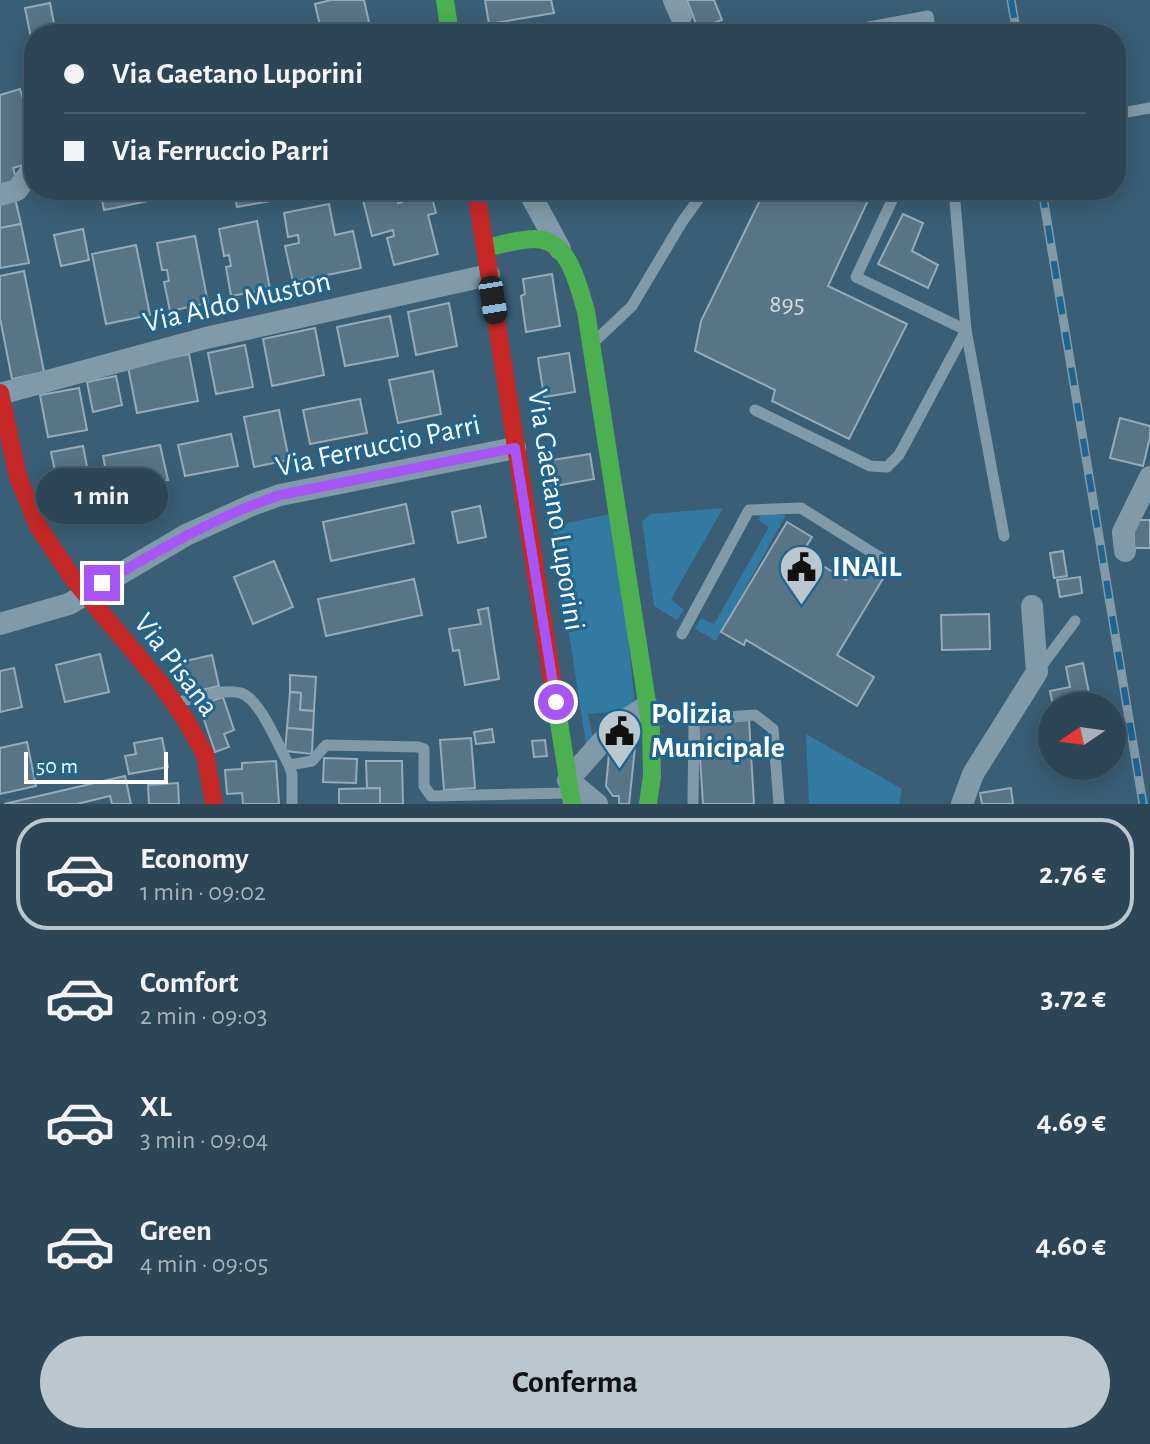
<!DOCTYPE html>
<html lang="it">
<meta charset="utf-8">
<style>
body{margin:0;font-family:"Alegreya Sans",sans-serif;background:#344d5e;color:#f1f3f6;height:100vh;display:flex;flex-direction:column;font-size:30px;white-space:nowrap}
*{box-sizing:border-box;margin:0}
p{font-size:26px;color:#a6b1ba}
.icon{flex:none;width:44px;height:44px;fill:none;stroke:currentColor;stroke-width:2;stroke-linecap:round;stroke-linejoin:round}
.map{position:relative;height:804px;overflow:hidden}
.panel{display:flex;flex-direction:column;background:#2c4658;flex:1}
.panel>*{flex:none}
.banner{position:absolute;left:24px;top:24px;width:1102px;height:176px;border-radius:32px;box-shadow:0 4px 20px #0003,0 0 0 2px #485e6e;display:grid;align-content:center;height:176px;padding:0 40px;background:#2c4658}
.needle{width:52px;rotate:257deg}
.fabs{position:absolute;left:1038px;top:692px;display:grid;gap:16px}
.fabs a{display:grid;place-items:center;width:88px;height:88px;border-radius:50%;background:#2c4658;box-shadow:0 4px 20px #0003,0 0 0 2px #485e6e;font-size:40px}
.scale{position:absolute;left:24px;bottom:20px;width:144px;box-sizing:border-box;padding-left:8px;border:4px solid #fff;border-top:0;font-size:22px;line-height:28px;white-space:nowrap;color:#fff;-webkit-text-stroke:6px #21648e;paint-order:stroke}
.end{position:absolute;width:36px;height:36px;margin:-18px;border:10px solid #a855f7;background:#fff;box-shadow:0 0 0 4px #fff}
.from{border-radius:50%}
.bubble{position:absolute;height:56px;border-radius:28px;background:#2c4658;box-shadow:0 4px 20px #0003,0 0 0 2px #485e6e;font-size:26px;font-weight:700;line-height:56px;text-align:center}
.car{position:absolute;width:24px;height:48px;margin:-24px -12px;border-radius:10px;box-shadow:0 0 6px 2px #0007;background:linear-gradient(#222 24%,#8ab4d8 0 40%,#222 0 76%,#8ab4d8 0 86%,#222 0)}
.banner b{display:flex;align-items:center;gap:28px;height:76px;font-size:30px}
.banner b+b{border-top:2px solid #485e6e}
.banner i{width:20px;height:20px;background:#f1f3f6}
ul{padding:14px 0 0;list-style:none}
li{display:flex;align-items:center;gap:24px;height:112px;margin:0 16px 12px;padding:0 24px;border:4px solid transparent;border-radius:32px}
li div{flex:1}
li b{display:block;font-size:30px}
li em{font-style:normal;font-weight:700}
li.on{border-color:#bac7cf}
li>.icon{width:72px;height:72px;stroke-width:1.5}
.button{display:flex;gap:16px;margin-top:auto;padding:16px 40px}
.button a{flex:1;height:92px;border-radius:48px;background:#bac7cf;color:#111;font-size:32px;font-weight:700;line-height:92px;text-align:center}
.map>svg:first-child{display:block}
.green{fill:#337aa2}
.building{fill:#587587;stroke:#96aab7;stroke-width:2}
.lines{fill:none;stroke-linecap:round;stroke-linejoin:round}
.lane{stroke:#819aa9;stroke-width:11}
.street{stroke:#819aa9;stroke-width:22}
.fast{stroke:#4caf50;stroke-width:18}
.jam{stroke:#c62828;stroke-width:18}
.rail-casing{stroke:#819aa9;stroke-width:9}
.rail{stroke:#21648e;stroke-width:6;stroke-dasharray:18;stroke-linecap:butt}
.route{stroke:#a855f7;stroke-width:10}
.labels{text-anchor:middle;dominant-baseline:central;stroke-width:6;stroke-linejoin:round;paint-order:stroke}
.number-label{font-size:26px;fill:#d5dce1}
.street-label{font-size:30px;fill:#fff;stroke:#21648e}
.poi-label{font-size:30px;font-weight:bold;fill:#fff;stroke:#21648e;text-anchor:start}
</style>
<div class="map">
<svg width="1150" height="804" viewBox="0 0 1150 804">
<rect width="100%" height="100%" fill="#3a5e76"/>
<!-- green -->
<g class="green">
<polygon points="723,508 671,599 684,610 677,620 654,606 642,521 651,514"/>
<polygon points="615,513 635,705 620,711 588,714 593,738 586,744 553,530 557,525"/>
<polygon points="762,513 786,515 716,641 695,629 701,618 714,624 769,527 758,520"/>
<polygon points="806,734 902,789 899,804 809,804"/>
</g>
<!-- building -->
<g class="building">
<polygon points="331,0 364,0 371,31 358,34 322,34 315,4"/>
<polygon points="485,0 551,0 554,13 489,24"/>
<polygon points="687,0 714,0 722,20 698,29"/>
<polygon points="50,3 56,34 34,34 34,53 25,8"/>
<polygon points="20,89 34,135 34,162 13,168 17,181 0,186 0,95"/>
<polygon points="100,190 151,190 153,200 104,210"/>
<polygon points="234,190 274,190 276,200 237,207"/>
<polygon points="399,190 430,190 436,213 428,215 438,254 394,265 387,238 394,236 393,230 372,236 363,200 395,192 398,203 402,202"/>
<polygon points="765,190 863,190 871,194 828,286 907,324 849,439 772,401 775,390 695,351 701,321"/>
<polygon points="15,198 21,224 0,228 0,201"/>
<polygon points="329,204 335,235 353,231 361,268 293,282 285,246 299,243 298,235 288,237 284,213"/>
<polygon points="903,214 923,223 912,251 938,265 928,288 878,264"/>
<polygon points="257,221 270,289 231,296 226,267 231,266 229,255 224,256 219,229"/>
<polygon points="21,224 29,263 0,268 0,228"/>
<polygon points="83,229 89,260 61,266 54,235"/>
<polygon points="195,236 208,303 170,311 164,282 169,281 167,270 162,270 157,243"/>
<polygon points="136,245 150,315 106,324 92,254"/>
<polygon points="24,271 44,372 12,379 0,318 0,276"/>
<polygon points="552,274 560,326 526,332 521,296 525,294 523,279"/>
<polygon points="449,303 457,346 416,355 408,312"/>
<polygon points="390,316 398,356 345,366 337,327"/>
<polygon points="315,328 324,375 272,386 263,339"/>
<polygon points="245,345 253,387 216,394 208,353"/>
<polygon points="569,353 575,392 544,397 538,358"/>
<polygon points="189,354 198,401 137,413 128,367"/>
<polygon points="433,371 441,414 398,423 389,380"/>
<polygon points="116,376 122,405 93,412 87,382"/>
<polygon points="79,388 87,430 48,437 40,395"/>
<polygon points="360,399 367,433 310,444 303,410"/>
<polygon points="279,410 289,460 254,467 244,417"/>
<polygon points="1120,418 1150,426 1150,437 1143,466 1110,458"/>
<polygon points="231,434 238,466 185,476 178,445"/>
<polygon points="160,445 168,480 110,491 103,456"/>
<polygon points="83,446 93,498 62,505 51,452"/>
<polygon points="590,454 594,479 544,488 540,462"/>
<polygon points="406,504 414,543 331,561 323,522"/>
<polygon points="480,506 486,537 458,543 452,512"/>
<rect x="1134" y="520" width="16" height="28"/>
<polygon points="787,522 812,537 802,553 846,580 856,562 884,577 837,655 874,677 857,706 746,640 744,645 721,632"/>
<polygon points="1063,551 1067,576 1054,578 1050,553"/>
<polygon points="274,561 293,607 253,624 234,577"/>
<polygon points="1080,577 1082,593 1060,597 1057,580"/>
<polygon points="414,579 422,615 326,636 318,599"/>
<polygon points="488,608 499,679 465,685 459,650 453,651 449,629 481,624 478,610"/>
<polygon points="989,614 990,649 942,650 941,615"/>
<polygon points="100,654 109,692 65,702 56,665"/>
<polygon points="212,655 219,686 188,693 181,662"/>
<polygon points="1083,663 1091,703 1053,706 1050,691 1070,687 1066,667"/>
<polygon points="14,668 22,707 0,712 0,671"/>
<polygon points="290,675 316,677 314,711 300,710 301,693 290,692"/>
<polygon points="290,692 301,693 300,710 314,711 313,730 287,728"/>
<polygon points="223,697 234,730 224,734 229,747 215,752 199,705"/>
<polygon points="749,720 754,804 703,804 698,725"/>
<polygon points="1052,724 1052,752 1046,753 1041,726"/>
<polygon points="287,728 313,730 312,754 285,751"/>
<polygon points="626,728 637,729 629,804 619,804 619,796 613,796 606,786 609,754 619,746 624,747"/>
<polygon points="492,729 494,742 476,744 474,732"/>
<polygon points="162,738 168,767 129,774 125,756 136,754 134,743"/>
<polygon points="471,738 475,788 444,790 440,740"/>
<polygon points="545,740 547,756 534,757 532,741"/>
<polygon points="27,742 36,786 0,794 0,748"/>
<polygon points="324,758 357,759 356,783 323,782"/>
<polygon points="276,761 279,804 243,804 242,793 227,794 225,770 242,769 242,763"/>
<polygon points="366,761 402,761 403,804 380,804 380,788 367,788"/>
<polygon points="125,776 131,804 112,804 110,796 77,804 4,804"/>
<polygon points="178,783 179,804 149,804 148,785"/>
<polygon points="380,788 380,804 339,804 339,789"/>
<polygon points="1011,788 1013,804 982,804 980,793"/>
</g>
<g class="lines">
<!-- lane -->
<g class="lane">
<polyline points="832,34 928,16 931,34"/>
<polyline points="1116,114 1150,108"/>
<polyline points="954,190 966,330 1004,536"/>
<polyline points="595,341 632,306 682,222 705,190"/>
<polyline points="755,410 870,466 887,467 899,455 966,330 856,277 897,190"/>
<polyline points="682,634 749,510 801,508 889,563"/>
<polyline points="1040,668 1075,621"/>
<path d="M179,702C196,698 224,688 241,693C261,700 278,746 289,765L292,774V804"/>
<polyline points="289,765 312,761 326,745 418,747 424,749 424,786 431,796 566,793"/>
<polyline points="693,804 694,723 697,719 755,715 773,729 779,804"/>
</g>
<!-- street -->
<g class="street">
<polyline points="674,0 681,16"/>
<polyline points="528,190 560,249"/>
<polyline points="0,195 17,190 34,167"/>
<polyline points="0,394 206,338 489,275"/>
<polyline points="1125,551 1123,532 1150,477"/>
<polyline points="0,624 69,604 186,535 252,505 280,495 515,448"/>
<polyline points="597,804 568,780 616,726 647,706"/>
<polyline points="962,804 973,774 1037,672 1032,606"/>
</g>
<!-- fast -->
<g class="fast">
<polyline points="445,0 450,34"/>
<path d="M485,248C501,245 518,239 535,239C569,239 578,285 586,311L651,728L652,776L648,804"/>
<polyline points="556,704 572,804"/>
</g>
<!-- jam -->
<g class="jam">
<polyline points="476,190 556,704"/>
<polyline points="0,393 18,477 38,526 74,580 161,684 185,719 205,754 214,804"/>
</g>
<defs>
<g id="rail">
<polyline points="1011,0 1017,34"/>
<polyline points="1042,190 1143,804"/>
</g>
</defs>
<!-- rail casing -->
<use href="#rail" class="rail-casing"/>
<!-- rail -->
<use href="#rail" class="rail"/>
</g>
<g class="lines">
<!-- route -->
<path class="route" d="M102,583C160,550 217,516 280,495L515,448L556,702"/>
</g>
<!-- icons -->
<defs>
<symbol id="civic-pin" viewBox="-11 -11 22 30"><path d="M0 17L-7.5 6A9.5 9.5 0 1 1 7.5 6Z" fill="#bac7cf" stroke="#21648e"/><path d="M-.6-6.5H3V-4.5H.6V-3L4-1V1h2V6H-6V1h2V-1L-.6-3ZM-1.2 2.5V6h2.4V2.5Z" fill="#111"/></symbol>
</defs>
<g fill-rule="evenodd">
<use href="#civic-pin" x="776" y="542" width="51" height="69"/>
<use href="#civic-pin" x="594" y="706" width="51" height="69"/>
</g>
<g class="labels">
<!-- number labels -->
<g class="number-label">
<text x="787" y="304">895</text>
</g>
<!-- street labels -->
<g class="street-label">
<text transform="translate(237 302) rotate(-13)">Via Aldo Muston</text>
<text transform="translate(378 446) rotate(-12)">Via Ferruccio Parri</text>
<text transform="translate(556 510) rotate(81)">Via Gaetano Luporini</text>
<text transform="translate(176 665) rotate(53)">Via Pisana</text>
</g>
<!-- poi labels -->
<g class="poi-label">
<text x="832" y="567">INAIL</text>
<text x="651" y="714">Polizia<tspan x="651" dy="34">Municipale</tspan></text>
</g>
</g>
</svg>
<div class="fabs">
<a><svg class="needle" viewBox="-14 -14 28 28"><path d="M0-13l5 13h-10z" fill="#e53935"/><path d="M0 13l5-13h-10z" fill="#a6b1ba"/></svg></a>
</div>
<div class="scale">50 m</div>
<i class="end from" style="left:556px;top:702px"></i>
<i class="end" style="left:102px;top:583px"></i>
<div class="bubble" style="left:36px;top:468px;width:132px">1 min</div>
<i class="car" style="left:493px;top:300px;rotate:171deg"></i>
<div class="banner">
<b><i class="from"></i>Via Gaetano Luporini</b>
<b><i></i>Via Ferruccio Parri</b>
</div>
</div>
<section class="panel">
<ul>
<li class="on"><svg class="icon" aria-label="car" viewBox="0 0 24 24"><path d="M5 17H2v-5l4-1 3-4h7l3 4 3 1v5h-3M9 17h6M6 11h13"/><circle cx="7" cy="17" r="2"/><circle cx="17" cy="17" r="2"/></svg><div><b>Economy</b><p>1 min · 09:02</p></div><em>2.76 €</em></li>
<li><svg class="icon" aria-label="car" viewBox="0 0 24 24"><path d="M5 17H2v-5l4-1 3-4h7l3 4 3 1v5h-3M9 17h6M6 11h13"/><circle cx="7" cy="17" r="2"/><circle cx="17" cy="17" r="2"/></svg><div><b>Comfort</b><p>2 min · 09:03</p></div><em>3.72 €</em></li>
<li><svg class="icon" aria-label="car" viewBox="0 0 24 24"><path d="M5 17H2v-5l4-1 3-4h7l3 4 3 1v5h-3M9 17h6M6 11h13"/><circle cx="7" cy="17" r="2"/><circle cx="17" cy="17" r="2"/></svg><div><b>XL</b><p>3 min · 09:04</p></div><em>4.69 €</em></li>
<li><svg class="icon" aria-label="car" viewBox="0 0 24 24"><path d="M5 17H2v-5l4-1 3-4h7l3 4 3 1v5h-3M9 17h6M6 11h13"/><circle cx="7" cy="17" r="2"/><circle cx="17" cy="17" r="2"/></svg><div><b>Green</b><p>4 min · 09:05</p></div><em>4.60 €</em></li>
</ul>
<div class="button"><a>Conferma</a></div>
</section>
